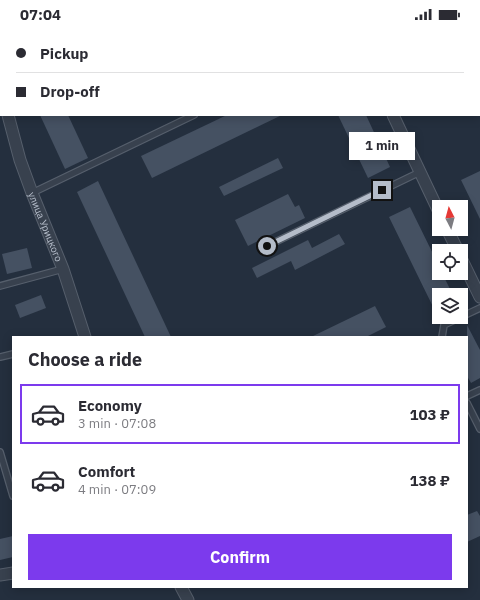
<!DOCTYPE html>
<meta charset="utf-8">
<style>
body{margin:0;font-family:"IBM Plex Sans",sans-serif;background:#f7f7f7;color:#2b2b33;height:100vh;display:flex;flex-direction:column;font-size:15px;white-space:nowrap}
*{box-sizing:border-box;margin:0}
p{font-size:13px;color:#7c7c81}
.icon{flex:none;width:22px;height:22px;fill:none;stroke:currentColor;stroke-width:2;stroke-linecap:round;stroke-linejoin:round}
.map{position:relative;flex:1;overflow:hidden}
.sheet{position:absolute;left:12px;top:308px;width:456px;height:252px;display:flex;flex-direction:column;background:#fff;border-radius:0px;box-shadow:0 2px 10px #0003}
.sheet>*{flex:none}
.banner{position:absolute;left:0px;top:0px;width:480px;height:88px;box-shadow:0 2px 10px #0003;display:grid;align-content:center;height:88px;padding:0 16px;background:#fff}
.needle{width:26px;rotate:354deg}
.tools{position:absolute;left:432px;top:172px;display:grid;gap:8px}
.tools a{display:grid;place-items:center;width:36px;height:36px;border-radius:0px;background:#fff;box-shadow:0 2px 10px #0003;font-size:20px}
.end{position:absolute;width:18px;height:18px;margin:-9px;border:5px solid #b4bcc9;background:#111;box-shadow:0 0 0 2px #111}
.from{border-radius:50%}
.bubble{position:absolute;height:28px;border-radius:0px;background:#fff;box-shadow:0 2px 10px #0003;font-size:13px;font-weight:800;line-height:28px;text-align:center}
.banner b{display:flex;align-items:center;gap:14px;height:38px;font-size:15px}
.banner b+b{border-top:1px solid #e1e1e2}
.banner i{width:10px;height:10px;background:#2b2b33}
ul{padding:0;list-style:none}
li{display:flex;align-items:center;gap:12px;height:60px;margin:0 8px 6px;padding:0 8px;border:2px solid transparent;border-radius:0px}
li div{flex:1}
li b{display:block;font-size:15px}
li em{font-style:normal;font-weight:800}
li.selected{border-color:#7c3aed}
li>.icon{width:36px;height:36px;stroke-width:1.5}
h2{padding:0 16px;font-size:18px;line-height:48px}
.cta{display:flex;gap:8px;margin-top:auto;padding:8px 16px}
.cta a{flex:1;height:46px;border-radius:0px;background:#7c3aed;color:#fff;font-size:16px;font-weight:800;line-height:46px;text-align:center}
.status{display:flex;justify-content:space-between;align-items:center;height:28px;padding:0 20px;background:#fff;direction:ltr}
.status svg{height:11px;fill:currentColor}
.map>svg:first-child{display:block}
.building{fill:#455162}
.lines{fill:none;stroke-linecap:round;stroke-linejoin:round}
.lane-casing{stroke:#565f6c;stroke-width:8}
.street-casing{stroke:#565f6c;stroke-width:13}
.lane{stroke:#38414e;stroke-width:5.5}
.street{stroke:#38414e;stroke-width:11}
.route{stroke:#b4bcc9;stroke-width:5}
.labels{text-anchor:middle;dominant-baseline:central;stroke-width:4;stroke-linejoin:round;paint-order:stroke}
.street-label{font-size:10px;fill:#b4bcc9;stroke:#1d2633}
</style>
<div class="status"><b>07:04</b><svg viewBox="0 0 49 12"><path d="M0 12V9h3v3zM5 12V6h3v6zM10 12V3h3v9zM15 12V0h3v12zM26 1h20v11H26zM47 4h2v5h-2z"/></svg></div>
<div class="map">
<svg width="480" height="572" viewBox="0 0 480 572">
<rect width="100%" height="100%" fill="#242f3e"/>
<!-- building -->
<g class="building">
<polygon points="40,87 68,87 88,130 65,141"/>
<polygon points="227,87 282,87 152,150 141,128"/>
<polygon points="338,87 366,87 390,139 368,150"/>
<polygon points="278,130 283,140 224,168 219,159"/>
<polygon points="480,143 480,191 461,152"/>
<polygon points="98,153 171,309 145,309 77,164"/>
<polygon points="288,166 295,179 299,177 305,190 248,218 235,192"/>
<polygon points="410,179 439,238 439,245 442,245 453,267 439,267 439,291 389,189"/>
<polygon points="339,206 345,216 295,242 291,233 257,250 252,240 308,212 312,220"/>
<polygon points="27,220 32,240 7,246 2,226"/>
<polygon points="41,267 46,280 20,290 15,277"/>
<polygon points="375,278 386,299 366,309 311,309"/>
<polygon points="467,297 480,322 480,350 471,355 467,348"/>
<polygon points="477,483 480,488 480,508 467,514 467,487"/>
<polygon points="13,508 13,529 0,532 0,511"/>
</g>
<g class="lines">
<defs>
<g id="lane">
<polyline points="371,1 373,0"/>
<polyline points="32,165 194,87"/>
<polyline points="267,218 420,144"/>
<polyline points="0,258 63,241"/>
<polyline points="461,289 480,280"/>
<polyline points="442,309 444,297 461,289"/>
<polyline points="0,329 13,326"/>
<polyline points="467,368 480,362"/>
<polyline points="467,375 480,401"/>
<polyline points="0,424 13,468"/>
</g>
<g id="street">
<polyline points="351,0 352,1"/>
<polyline points="106,1 108,0"/>
<polyline points="0,47 1,47"/>
<polyline points="0,61 1,64"/>
<path id="s1" d="M8,87L20,132L32,165L63,241L85,309"/>
<polyline points="393,87 439,184"/>
<polyline points="447,201 458,223"/>
<polyline points="461,230 480,269"/>
<polyline points="0,547 13,545"/>
<polyline points="181,559 188,572"/>
</g>
</defs>
<!-- lane casing -->
<use href="#lane" class="lane-casing"/>
<!-- street casing -->
<use href="#street" class="street-casing"/>
<!-- lane -->
<use href="#lane" class="lane"/>
<!-- street -->
<use href="#street" class="street"/>
</g>
<g class="lines">
<!-- route -->
<polyline class="route" points="267,218 382,162"/>
</g>
<g class="labels">
<!-- street labels -->
<g class="street-label">
<text stroke="none"><textPath href="#s1" startOffset="118">улица Урицкого</textPath></text>
</g>
</g>
</svg>
<div class="tools">
<a><svg class="needle" viewBox="-14 -14 28 28"><path d="M0-13l5 13h-10z" fill="#e53935"/><path d="M0 13l5-13h-10z" fill="#7c7c81"/></svg></a>
<a><svg class="icon" aria-label="locate" viewBox="0 0 24 24"><circle cx="12" cy="12" r="6"/><path d="M12 2v4M12 18v4M2 12h4M18 12h4"/></svg></a>
<a><svg class="icon" aria-label="layers" viewBox="0 0 24 24"><path d="M12 4l9 5-9 5-9-5zM3 14l9 5 9-5"/></svg></a>
</div>
<i class="end from" style="left:267px;top:218px"></i>
<i class="end" style="left:382px;top:162px"></i>
<div class="bubble" style="left:349px;top:104px;width:66px">1 min</div>
<div class="banner">
<b><i class="from"></i>Pickup</b>
<b><i></i>Drop-off</b>
</div>
<section class="sheet">
<h2>Choose a ride</h2>
<ul>
<li class="selected"><svg class="icon" aria-label="car" viewBox="0 0 24 24"><path d="M5 17H2v-5l4-1 3-4h7l3 4 3 1v5h-3M9 17h6M6 11h13"/><circle cx="7" cy="17" r="2"/><circle cx="17" cy="17" r="2"/></svg><div><b>Economy</b><p>3 min · 07:08</p></div><em>103 ₽</em></li>
<li><svg class="icon" aria-label="car" viewBox="0 0 24 24"><path d="M5 17H2v-5l4-1 3-4h7l3 4 3 1v5h-3M9 17h6M6 11h13"/><circle cx="7" cy="17" r="2"/><circle cx="17" cy="17" r="2"/></svg><div><b>Comfort</b><p>4 min · 07:09</p></div><em>138 ₽</em></li>
</ul>
<div class="cta"><a>Confirm</a></div>
</section>
</div>
